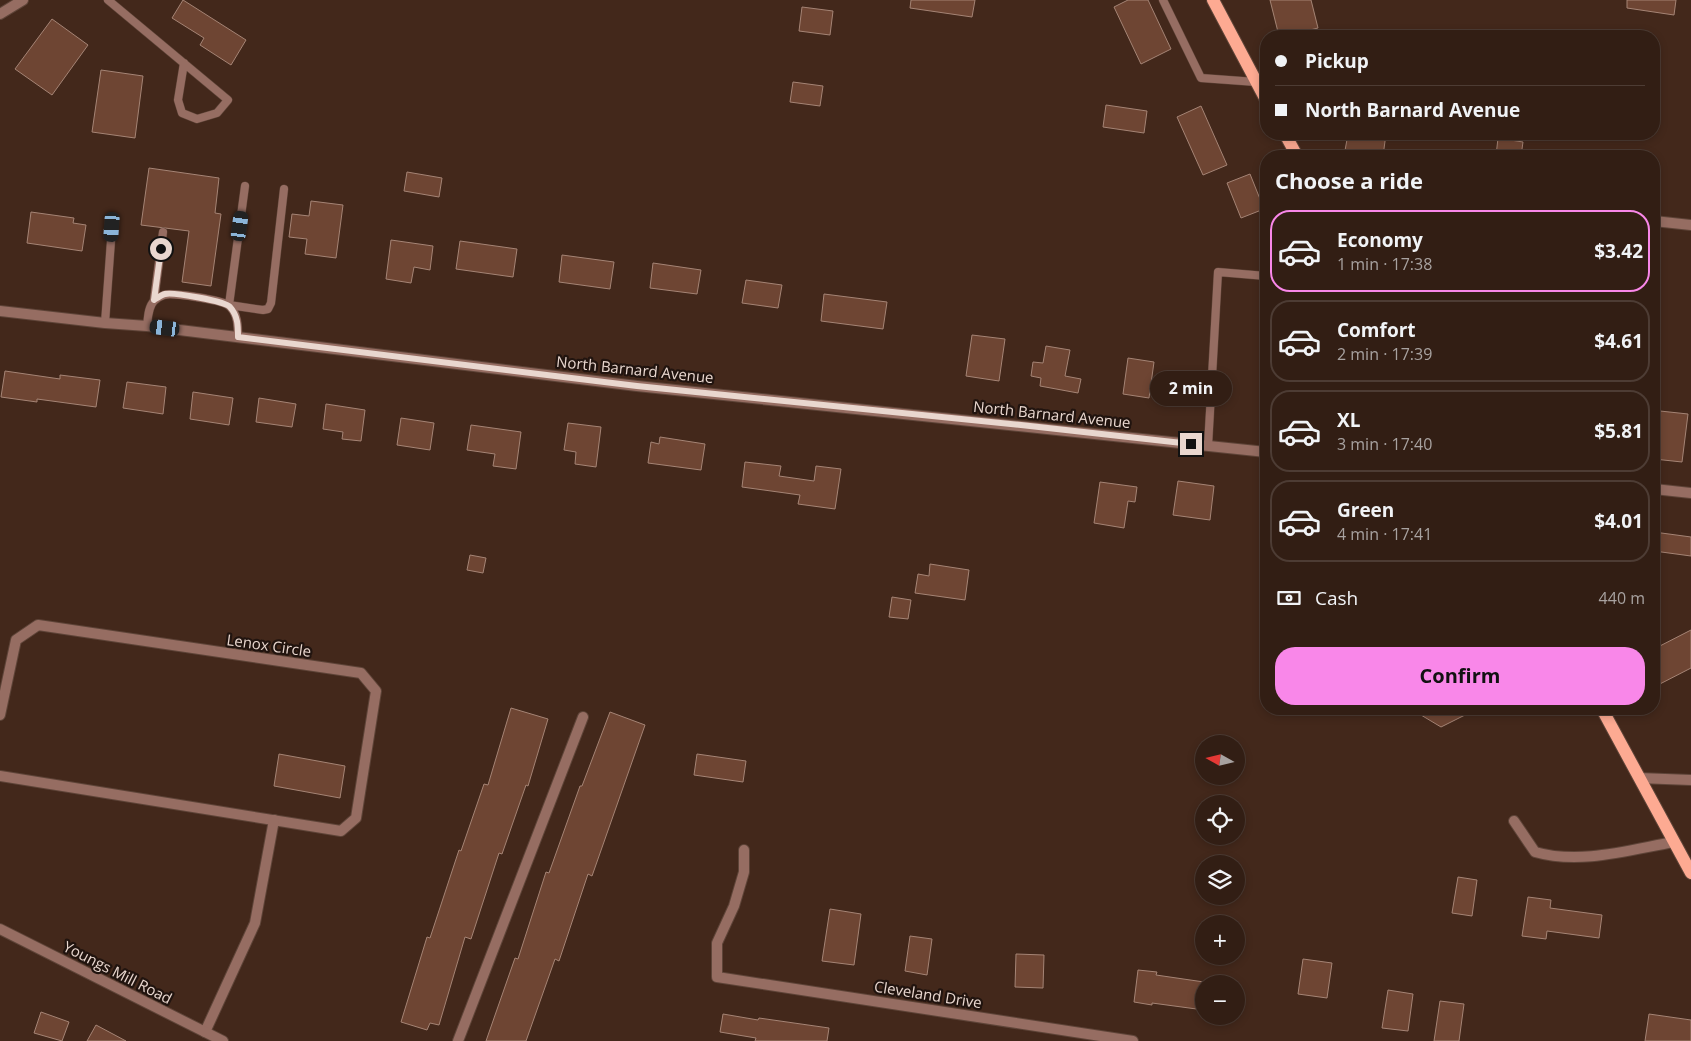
<!DOCTYPE html>
<meta charset="utf-8">
<style>
body{margin:0;font-family:"Open Sans",sans-serif;background:#3a271d;color:#f1f3f6;height:100vh;display:flex;flex-direction:column;font-size:19px;white-space:nowrap}
*{box-sizing:border-box;margin:0}
p{font-size:16px;color:#a8a2a0}
.icon{flex:none;width:28px;height:28px;fill:none;stroke:currentColor;stroke-width:2;stroke-linecap:round;stroke-linejoin:round}
.map{position:relative;flex:1;overflow:hidden}
.details{position:absolute;left:1260px;top:150px;width:400px;height:565px;display:flex;flex-direction:column;background:#321e14;border-radius:20px;box-shadow:0 2px 8px #0003,0 0 0 1px #4d3c34}
.details>*{flex:none}
.banner{position:absolute;left:1260px;top:30px;width:400px;height:110px;border-radius:20px;box-shadow:0 2px 8px #0003,0 0 0 1px #4d3c34;display:grid;align-content:center;height:110px;padding:0 15px;background:#321e14}
.needle{width:32px;rotate:278deg}
.buttons{position:absolute;left:1195px;top:735px;display:grid;gap:10px}
.buttons a{display:grid;place-items:center;width:50px;height:50px;border-radius:50%;background:#321e14;box-shadow:0 2px 8px #0003,0 0 0 1px #4d3c34;font-size:25px}
.end{position:absolute;width:22px;height:22px;margin:-11px;border:6px solid #e9d7cf;background:#111;box-shadow:0 0 0 2px #111}
.from{border-radius:50%}
.bubble{position:absolute;height:35px;border-radius:18px;background:#321e14;box-shadow:0 2px 8px #0003,0 0 0 1px #4d3c34;font-size:16px;font-weight:700;line-height:35px;text-align:center}
.car{position:absolute;width:15px;height:30px;margin:-15px -8px;border-radius:6px;box-shadow:0 0 4px 1px #0007;background:linear-gradient(#222 24%,#8ab4d8 0 40%,#222 0 76%,#8ab4d8 0 86%,#222 0)}
.banner b{display:flex;align-items:center;gap:18px;height:48px;font-size:19px}
.banner b+b{border-top:1px solid #4d3c34}
.banner i{width:12px;height:12px;background:#f1f3f6}
ul{padding:0;list-style:none}
li{display:flex;align-items:center;gap:15px;height:82px;margin:0 10px 8px;padding:0 5px;border:2px solid #4d3c34;border-radius:20px}
li div{flex:1}
li b{display:block;font-size:19px}
li em{font-style:normal;font-weight:700}
li.active{border-color:#f987e9}
li>.icon{width:45px;height:45px;stroke-width:1.5}
h2{padding:0 15px;font-size:22px;line-height:60px}
.pay{display:flex;align-items:center;gap:12px;height:55px;padding:0 15px;font-size:19px}
.pay p{margin-inline-start:auto}
.action{display:flex;gap:10px;margin-top:auto;padding:10px 15px}
.action a{flex:1;height:58px;border-radius:20px;background:#f987e9;color:#111;font-size:20px;font-weight:700;line-height:58px;text-align:center}
.map>svg:first-child{display:block}
.building{fill:#6e4533;stroke:#a58475}
.lines{fill:none;stroke-linecap:round;stroke-linejoin:round}
.service-casing{stroke:#5e4438;stroke-width:9}
.minor-casing{stroke:#5e4438;stroke-width:12}
.tertiary-casing{stroke:#5e4438;stroke-width:12}
.primary-casing{stroke:#5e4438;stroke-width:14}
.service{stroke:#966d62;stroke-width:8}
.minor{stroke:#966d62;stroke-width:10}
.tertiary{stroke:#966d62;stroke-width:10}
.primary{stroke:#fdaa92;stroke-width:12}
.route{stroke:#e9d7cf;stroke-width:6}
.labels{text-anchor:middle;dominant-baseline:central;stroke-width:4.5;stroke-linejoin:round;paint-order:stroke}
.street-label{font-size:15px;fill:#e9d7cf;stroke:#21140f}
</style>
<div class="map">
<svg width="1691" height="1041" viewBox="0 0 1691 1041">
<rect width="100%" height="100%" fill="#43281b"/>
<!-- building -->
<g class="building">
<polygon points="183,0 246,40 231,65 200,45 204,38 172,18"/>
<polygon points="911,0 975,0 972,17 910,8"/>
<polygon points="1128,0 1148,0 1171,49 1141,64 1114,7"/>
<polygon points="1270,0 1311,0 1318,28 1286,36 1279,36"/>
<polygon points="1627,0 1676,0 1674,15 1627,8"/>
<polygon points="802,7 833,11 830,35 799,31"/>
<polygon points="52,19 88,45 52,95 15,69"/>
<polygon points="101,70 143,76 135,138 92,132"/>
<polygon points="793,82 823,86 820,106 790,102"/>
<polygon points="1106,105 1147,111 1144,133 1103,127"/>
<polygon points="1201,106 1227,165 1203,175 1177,117"/>
<polygon points="1348,134 1386,134 1383,156 1344,156"/>
<polygon points="1498,138 1523,142 1521,156 1496,156"/>
<polygon points="149,168 219,178 215,213 221,214 211,286 182,282 189,231 141,225"/>
<polygon points="407,172 442,178 439,197 404,191"/>
<polygon points="1250,174 1264,209 1241,218 1227,183"/>
<polygon points="311,201 343,205 336,258 305,254 307,239 289,237 292,214 309,216"/>
<polygon points="31,212 74,218 73,223 86,225 82,251 27,243"/>
<polygon points="391,240 433,246 430,270 414,267 411,283 386,279"/>
<polygon points="460,241 517,249 513,277 456,269"/>
<polygon points="562,255 614,262 610,289 559,282"/>
<polygon points="653,263 701,270 697,294 650,288"/>
<polygon points="746,280 782,285 778,308 742,303"/>
<polygon points="824,294 887,302 883,329 821,321"/>
<polygon points="972,335 1005,339 999,381 966,376"/>
<polygon points="1046,346 1070,350 1065,376 1081,379 1078,393 1040,386 1041,378 1031,376 1033,362 1043,363"/>
<polygon points="1128,358 1154,362 1149,398 1123,394"/>
<polygon points="5,371 60,379 60,375 100,380 96,407 37,399 37,402 1,397"/>
<polygon points="127,382 166,387 163,414 123,408"/>
<polygon points="193,392 233,398 229,425 190,419"/>
<polygon points="259,398 296,404 292,427 256,422"/>
<polygon points="326,404 365,410 361,441 342,439 343,432 323,429"/>
<polygon points="1660,411 1688,414 1682,462 1654,459 1654,435 1657,436"/>
<polygon points="401,418 434,423 430,450 397,445"/>
<polygon points="568,423 601,427 596,467 575,464 576,452 564,450"/>
<polygon points="471,425 521,432 516,469 493,466 495,454 467,450"/>
<polygon points="660,437 705,444 701,470 648,463 651,442 659,444"/>
<polygon points="745,462 781,466 779,476 814,481 816,466 841,469 835,509 798,504 800,495 742,487"/>
<polygon points="1178,481 1214,486 1210,520 1173,515"/>
<polygon points="1100,482 1137,487 1135,502 1128,501 1124,528 1094,523"/>
<polygon points="1654,532 1691,537 1691,556 1654,551"/>
<polygon points="470,555 486,558 483,573 467,570"/>
<polygon points="930,564 969,570 965,600 915,593 918,574 929,576"/>
<polygon points="892,597 911,600 908,619 889,617"/>
<polygon points="1691,630 1691,668 1654,687 1654,649"/>
<polygon points="511,708 548,719 528,786 526,785 502,854 499,853 471,939 465,937 439,1025 430,1023 427,1030 401,1022 427,937 430,938 459,850 461,851 484,784 488,785"/>
<polygon points="1411,709 1477,709 1441,727"/>
<polygon points="610,712 645,725 592,876 588,874 559,961 555,959 526,1041 486,1041 515,958 518,959 546,872 549,873 580,786 582,786"/>
<polygon points="279,754 345,766 340,798 274,786"/>
<polygon points="697,754 746,761 743,782 694,775"/>
<polygon points="1458,877 1477,880 1472,916 1452,913"/>
<polygon points="1528,897 1551,900 1550,908 1602,915 1599,938 1547,931 1546,939 1522,936"/>
<polygon points="830,909 861,914 854,965 822,961"/>
<polygon points="910,936 932,939 927,975 905,971"/>
<polygon points="1016,954 1044,955 1043,988 1015,987"/>
<polygon points="1303,959 1332,963 1327,998 1298,994"/>
<polygon points="1138,970 1157,972 1156,975 1204,982 1204,1010 1152,1003 1152,1005 1134,1002"/>
<polygon points="1388,990 1413,994 1408,1031 1382,1028"/>
<polygon points="1440,1001 1464,1004 1459,1041 1434,1041"/>
<polygon points="41,1012 69,1022 62,1041 34,1033"/>
<polygon points="723,1014 758,1020 759,1018 829,1028 827,1041 755,1041 756,1038 720,1032"/>
<polygon points="1649,1014 1691,1020 1691,1041 1645,1041"/>
<polygon points="96,1025 126,1041 87,1041"/>
</g>
<g class="lines">
<defs>
<g id="service">
<polyline points="108,0 228,100 217,113 197,119 182,113 178,100 184,63"/>
<polyline points="1163,0 1201,78 1256,82"/>
<polyline points="245,186 229,305 263,310 268,309 271,303 284,189"/>
<polyline points="154,300 163,232"/>
<polyline points="105,323 112,227"/>
<path d="M147,326C148,318 148,307 154,301C156,299 161,296 164,295C171,292 221,300 228,305C238,312 238,327 238,337"/>
<polyline points="1208,446 1218,272 1266,276"/>
</g>
<g id="minor">
<polyline points="0,14 23,0"/>
<polyline points="1654,221 1691,225"/>
<polyline points="0,311 105,323 147,326 637,386 1266,452"/>
<polyline points="1654,489 1691,493"/>
<polyline points="0,715 16,640 38,625 361,673 376,691 356,818 341,831 0,776"/>
<polyline points="1639,778 1691,780"/>
<path d="M1514,821L1535,852C1580,865 1629,850 1674,842"/>
<polyline points="744,850 744,872 734,906 717,943 717,977 1133,1041"/>
<polyline points="205,1032 255,923 274,820"/>
<polyline points="458,1041 583,717"/>
</g>
<polyline id="tertiary" points="0,929 223,1041"/>
<g id="primary">
<polyline points="1213,0 1266,100"/>
<polyline points="1285,134 1297,156"/>
<polyline points="1602,709 1691,873"/>
</g>
</defs>
<!-- service casing -->
<use href="#service" class="service-casing"/>
<!-- minor casing -->
<use href="#minor" class="minor-casing"/>
<!-- tertiary casing -->
<use href="#tertiary" class="tertiary-casing"/>
<!-- primary casing -->
<use href="#primary" class="primary-casing"/>
<!-- service -->
<use href="#service" class="service"/>
<!-- minor -->
<use href="#minor" class="minor"/>
<!-- tertiary -->
<use href="#tertiary" class="tertiary"/>
<!-- primary -->
<use href="#primary" class="primary"/>
</g>
<g class="lines">
<!-- route -->
<path class="route" d="M161,249L154,300C157,298 161,295 165,294C173,292 225,301 230,307C238,316 238,326 238,337L637,386L1021,425L1191,444"/>
</g>
<g class="labels">
<!-- street labels -->
<g class="street-label">
<text transform="translate(635 369) rotate(6)">North Barnard Avenue</text>
<text transform="translate(1052 414) rotate(6)">North Barnard Avenue</text>
<text transform="translate(269 645) rotate(8)">Lenox Circle</text>
<text transform="translate(118 972) rotate(27)">Youngs Mill Road</text>
<text transform="translate(928 994) rotate(9)">Cleveland Drive</text>
</g>
</g>
</svg>
<div class="buttons">
<a><svg class="needle" viewBox="-14 -14 28 28"><path d="M0-13l5 13h-10z" fill="#e53935"/><path d="M0 13l5-13h-10z" fill="#a8a2a0"/></svg></a>
<a><svg class="icon" aria-label="locate" viewBox="0 0 24 24"><circle cx="12" cy="12" r="6"/><path d="M12 2v4M12 18v4M2 12h4M18 12h4"/></svg></a>
<a><svg class="icon" aria-label="layers" viewBox="0 0 24 24"><path d="M12 4l9 5-9 5-9-5zM3 14l9 5 9-5"/></svg></a>
<a>+</a>
<a>−</a>
</div>
<i class="end from" style="left:161px;top:249px"></i>
<i class="end" style="left:1191px;top:444px"></i>
<div class="bubble" style="left:1150px;top:371px;width:82px">2 min</div>
<i class="car" style="left:240px;top:226px;rotate:8deg"></i>
<i class="car" style="left:112px;top:227px;rotate:184deg"></i>
<i class="car" style="left:165px;top:328px;rotate:277deg"></i>
<div class="banner">
<b><i class="from"></i>Pickup</b>
<b><i></i>North Barnard Avenue</b>
</div>
<section class="details">
<h2>Choose a ride</h2>
<ul>
<li class="active"><svg class="icon" aria-label="car" viewBox="0 0 24 24"><path d="M5 17H2v-5l4-1 3-4h7l3 4 3 1v5h-3M9 17h6M6 11h13"/><circle cx="7" cy="17" r="2"/><circle cx="17" cy="17" r="2"/></svg><div><b>Economy</b><p>1 min · 17:38</p></div><em>$3.42</em></li>
<li><svg class="icon" aria-label="car" viewBox="0 0 24 24"><path d="M5 17H2v-5l4-1 3-4h7l3 4 3 1v5h-3M9 17h6M6 11h13"/><circle cx="7" cy="17" r="2"/><circle cx="17" cy="17" r="2"/></svg><div><b>Comfort</b><p>2 min · 17:39</p></div><em>$4.61</em></li>
<li><svg class="icon" aria-label="car" viewBox="0 0 24 24"><path d="M5 17H2v-5l4-1 3-4h7l3 4 3 1v5h-3M9 17h6M6 11h13"/><circle cx="7" cy="17" r="2"/><circle cx="17" cy="17" r="2"/></svg><div><b>XL</b><p>3 min · 17:40</p></div><em>$5.81</em></li>
<li><svg class="icon" aria-label="car" viewBox="0 0 24 24"><path d="M5 17H2v-5l4-1 3-4h7l3 4 3 1v5h-3M9 17h6M6 11h13"/><circle cx="7" cy="17" r="2"/><circle cx="17" cy="17" r="2"/></svg><div><b>Green</b><p>4 min · 17:41</p></div><em>$4.01</em></li>
</ul>
<div class="pay"><svg class="icon" aria-label="cash" viewBox="0 0 24 24"><path d="M3 7h18v10H3z"/><circle cx="12" cy="12" r="2"/></svg>Cash<p>440 m</p></div>
<div class="action"><a>Confirm</a></div>
</section>
</div>
